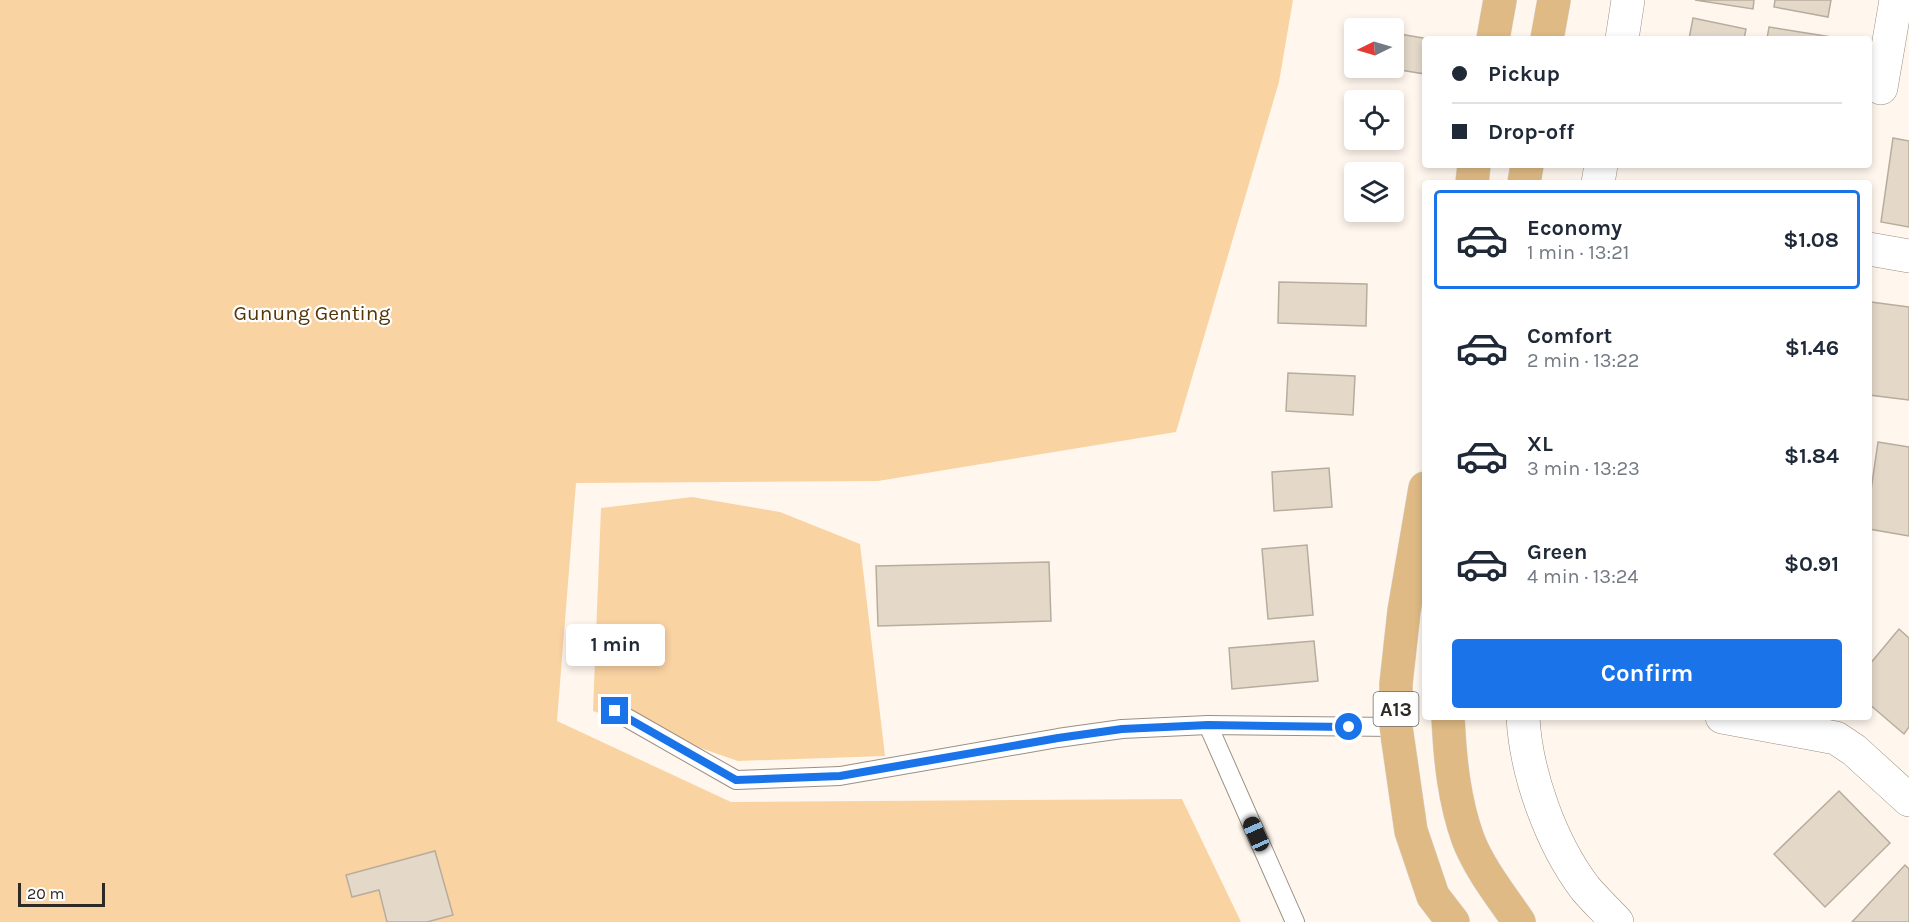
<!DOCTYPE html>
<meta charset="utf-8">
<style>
body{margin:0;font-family:Karla,sans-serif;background:#f6f6f7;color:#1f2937;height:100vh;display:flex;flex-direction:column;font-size:22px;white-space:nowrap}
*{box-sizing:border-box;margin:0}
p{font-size:20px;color:#747a83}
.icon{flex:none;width:33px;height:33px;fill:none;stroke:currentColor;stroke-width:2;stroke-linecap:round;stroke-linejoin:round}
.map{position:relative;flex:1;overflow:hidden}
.side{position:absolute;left:1422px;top:180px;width:450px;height:540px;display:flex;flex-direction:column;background:#fff;border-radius:6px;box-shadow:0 3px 9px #0003}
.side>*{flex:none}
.banner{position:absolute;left:1422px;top:36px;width:450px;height:132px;border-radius:6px;box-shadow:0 3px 9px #0003;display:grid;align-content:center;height:132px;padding:0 30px;background:#fff}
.needle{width:39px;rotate:265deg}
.buttons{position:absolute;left:1344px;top:18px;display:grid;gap:12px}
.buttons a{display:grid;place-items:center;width:60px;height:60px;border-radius:6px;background:#fff;box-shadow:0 3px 9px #0003;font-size:30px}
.scale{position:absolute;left:18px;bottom:15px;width:87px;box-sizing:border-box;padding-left:6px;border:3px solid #2e2924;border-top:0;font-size:16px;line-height:21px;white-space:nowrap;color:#2e2924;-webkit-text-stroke:4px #fff;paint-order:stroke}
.end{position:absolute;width:27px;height:27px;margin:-14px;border:8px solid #1a73e8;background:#fff;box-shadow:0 0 0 3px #fff}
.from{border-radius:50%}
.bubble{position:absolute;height:42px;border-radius:6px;background:#fff;box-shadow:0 3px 9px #0003;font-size:20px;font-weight:700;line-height:42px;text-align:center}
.car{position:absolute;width:18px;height:36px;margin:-18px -9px;border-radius:8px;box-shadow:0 0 4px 2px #0007;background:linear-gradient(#222 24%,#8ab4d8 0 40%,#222 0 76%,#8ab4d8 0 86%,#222 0)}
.banner b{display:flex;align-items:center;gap:21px;height:57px;font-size:22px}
.banner b+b{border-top:2px solid #e0e1e3}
.banner i{width:15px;height:15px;background:#1f2937}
ul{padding:10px 0 0;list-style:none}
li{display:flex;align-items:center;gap:18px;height:99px;margin:0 12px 9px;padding:0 18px;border:3px solid transparent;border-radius:6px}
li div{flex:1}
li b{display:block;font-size:22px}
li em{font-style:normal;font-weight:700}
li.active{border-color:#1a73e8}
li>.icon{width:54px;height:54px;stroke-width:1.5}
.cta{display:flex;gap:12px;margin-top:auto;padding:12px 30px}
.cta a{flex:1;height:69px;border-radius:6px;background:#1a73e8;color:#fff;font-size:24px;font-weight:700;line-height:69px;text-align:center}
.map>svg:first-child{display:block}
.green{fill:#fad3a3}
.building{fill:#e4d8c9;stroke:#b8ac9d;stroke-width:1.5}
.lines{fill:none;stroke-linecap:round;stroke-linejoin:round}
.service-casing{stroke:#9b8f81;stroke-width:20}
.minor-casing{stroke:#9b8f81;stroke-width:34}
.primary-casing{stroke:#d9d8d8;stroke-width:34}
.service{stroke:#fff;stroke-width:18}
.minor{stroke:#fff;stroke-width:33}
.primary{stroke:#dfba85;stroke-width:33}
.route{stroke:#1a73e8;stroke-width:8}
.labels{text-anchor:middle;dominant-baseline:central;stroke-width:4.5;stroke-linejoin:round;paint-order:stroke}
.shield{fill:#fff;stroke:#6d6966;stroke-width:1.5}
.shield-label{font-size:20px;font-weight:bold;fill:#2e2924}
.park-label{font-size:21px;fill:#533607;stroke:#fff}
</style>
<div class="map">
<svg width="1909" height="922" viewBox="0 0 1909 922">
<rect width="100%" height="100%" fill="#fff7ee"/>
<!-- green -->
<g class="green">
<polygon points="0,0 1293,0 1279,82 1176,432 878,481 576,483 557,721 731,802 1182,799 1241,922 0,922"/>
<polygon points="692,497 780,512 860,544 885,756 738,761 593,711 601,508"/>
</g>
<!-- building -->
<g class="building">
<polygon points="1695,0 1754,0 1753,9"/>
<polygon points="1775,0 1831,0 1828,17 1774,7"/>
<polygon points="1693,18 1746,29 1744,39 1689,39"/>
<polygon points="1769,27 1831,37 1831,39 1767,39"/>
<polygon points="1394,33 1429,39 1425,39 1425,74 1388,68 1394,68"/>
<polygon points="1893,138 1909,141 1909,227 1881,222"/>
<polygon points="1279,282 1367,284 1366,326 1278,323"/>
<polygon points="1871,302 1909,307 1909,400 1869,395 1869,321"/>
<polygon points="1288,373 1355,376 1353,415 1286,411"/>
<polygon points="1878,442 1909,447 1909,536 1869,529 1869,504"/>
<polygon points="1329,468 1332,507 1274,511 1272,472"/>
<polygon points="1307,545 1313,615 1268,619 1262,549"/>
<polygon points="1049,562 1051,621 878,626 876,566"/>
<polygon points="1899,629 1909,638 1909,727 1904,734 1869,704 1869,665"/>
<polygon points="1314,641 1318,681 1232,689 1229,648"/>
<polygon points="1839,791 1890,843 1825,907 1774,854"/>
<polygon points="435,851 453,915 427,922 387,922 379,890 352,897 346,875"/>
<polygon points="1905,865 1909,869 1909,922 1852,922"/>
</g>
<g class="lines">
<defs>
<g id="service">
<polyline points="615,711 736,780 840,776 1058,738 1122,729 1208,725 1396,727"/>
<polyline points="1208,725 1295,922"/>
</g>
<g id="minor">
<polyline points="1622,39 1628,0"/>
<polyline points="1881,88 1896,0"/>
<polyline points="1598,183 1601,165"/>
<polyline points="1869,249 1909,256"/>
<path d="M1523,717C1526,774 1551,843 1585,888C1595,900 1607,911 1617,922"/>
<polyline points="1722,717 1836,738 1854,750 1909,800"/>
</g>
<g id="primary">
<polyline points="1493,39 1500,0"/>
<polyline points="1547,39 1554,0"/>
<polyline points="1472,183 1474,165"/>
<polyline points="1524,183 1527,165"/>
<polyline points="1425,488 1404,611 1396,684 1396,727 1411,831 1433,896 1453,922"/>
<path d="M1448,717C1450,759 1454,800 1468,839C1479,868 1502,897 1519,922"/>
</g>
</defs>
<!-- service casing -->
<use href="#service" class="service-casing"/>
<!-- minor casing -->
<use href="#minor" class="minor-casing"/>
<!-- primary casing -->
<use href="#primary" class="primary-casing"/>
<!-- service -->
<use href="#service" class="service"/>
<!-- minor -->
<use href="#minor" class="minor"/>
<!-- primary -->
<use href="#primary" class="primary"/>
</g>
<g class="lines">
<!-- route -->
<polyline class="route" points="615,711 736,780 840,776 1058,738 1122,729 1208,725 1349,727"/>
</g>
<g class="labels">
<!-- shield labels -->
<rect class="shield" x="1373.5" y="692" width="45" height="34" rx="4.5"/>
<g class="shield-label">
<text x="1396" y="709">A13</text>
</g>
<!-- park labels -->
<g class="park-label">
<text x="312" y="313">Gunung Genting</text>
</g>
</g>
</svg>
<div class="buttons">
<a><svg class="needle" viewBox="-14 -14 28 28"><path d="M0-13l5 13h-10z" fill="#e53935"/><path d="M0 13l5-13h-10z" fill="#747a83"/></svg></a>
<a><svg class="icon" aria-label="locate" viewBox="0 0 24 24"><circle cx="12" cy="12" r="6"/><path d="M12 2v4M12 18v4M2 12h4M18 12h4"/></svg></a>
<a><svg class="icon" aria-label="layers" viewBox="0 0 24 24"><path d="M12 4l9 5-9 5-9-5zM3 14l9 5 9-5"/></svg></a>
</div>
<div class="scale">20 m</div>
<i class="end from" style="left:1349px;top:727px"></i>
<i class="end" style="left:615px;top:711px"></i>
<div class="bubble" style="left:566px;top:624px;width:99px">1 min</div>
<i class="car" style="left:1256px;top:834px;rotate:336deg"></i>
<div class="banner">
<b><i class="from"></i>Pickup</b>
<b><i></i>Drop-off</b>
</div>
<section class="side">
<ul>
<li class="active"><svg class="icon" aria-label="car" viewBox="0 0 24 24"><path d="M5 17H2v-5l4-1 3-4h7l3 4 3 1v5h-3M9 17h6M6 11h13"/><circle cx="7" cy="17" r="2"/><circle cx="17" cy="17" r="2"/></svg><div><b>Economy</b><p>1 min · 13:21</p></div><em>$1.08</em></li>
<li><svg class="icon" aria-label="car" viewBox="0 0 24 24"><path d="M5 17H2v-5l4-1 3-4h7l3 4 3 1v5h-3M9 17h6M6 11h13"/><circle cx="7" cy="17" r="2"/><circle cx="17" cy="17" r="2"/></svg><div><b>Comfort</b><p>2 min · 13:22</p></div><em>$1.46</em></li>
<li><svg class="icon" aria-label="car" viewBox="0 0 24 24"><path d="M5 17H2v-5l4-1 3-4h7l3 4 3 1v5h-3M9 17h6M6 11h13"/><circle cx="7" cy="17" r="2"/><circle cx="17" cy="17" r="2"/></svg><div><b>XL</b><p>3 min · 13:23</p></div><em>$1.84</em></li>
<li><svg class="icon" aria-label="car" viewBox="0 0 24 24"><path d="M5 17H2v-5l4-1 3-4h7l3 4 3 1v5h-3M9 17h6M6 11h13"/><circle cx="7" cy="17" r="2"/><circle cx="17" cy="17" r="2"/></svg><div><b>Green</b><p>4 min · 13:24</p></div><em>$0.91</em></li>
</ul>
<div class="cta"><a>Confirm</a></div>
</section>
</div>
